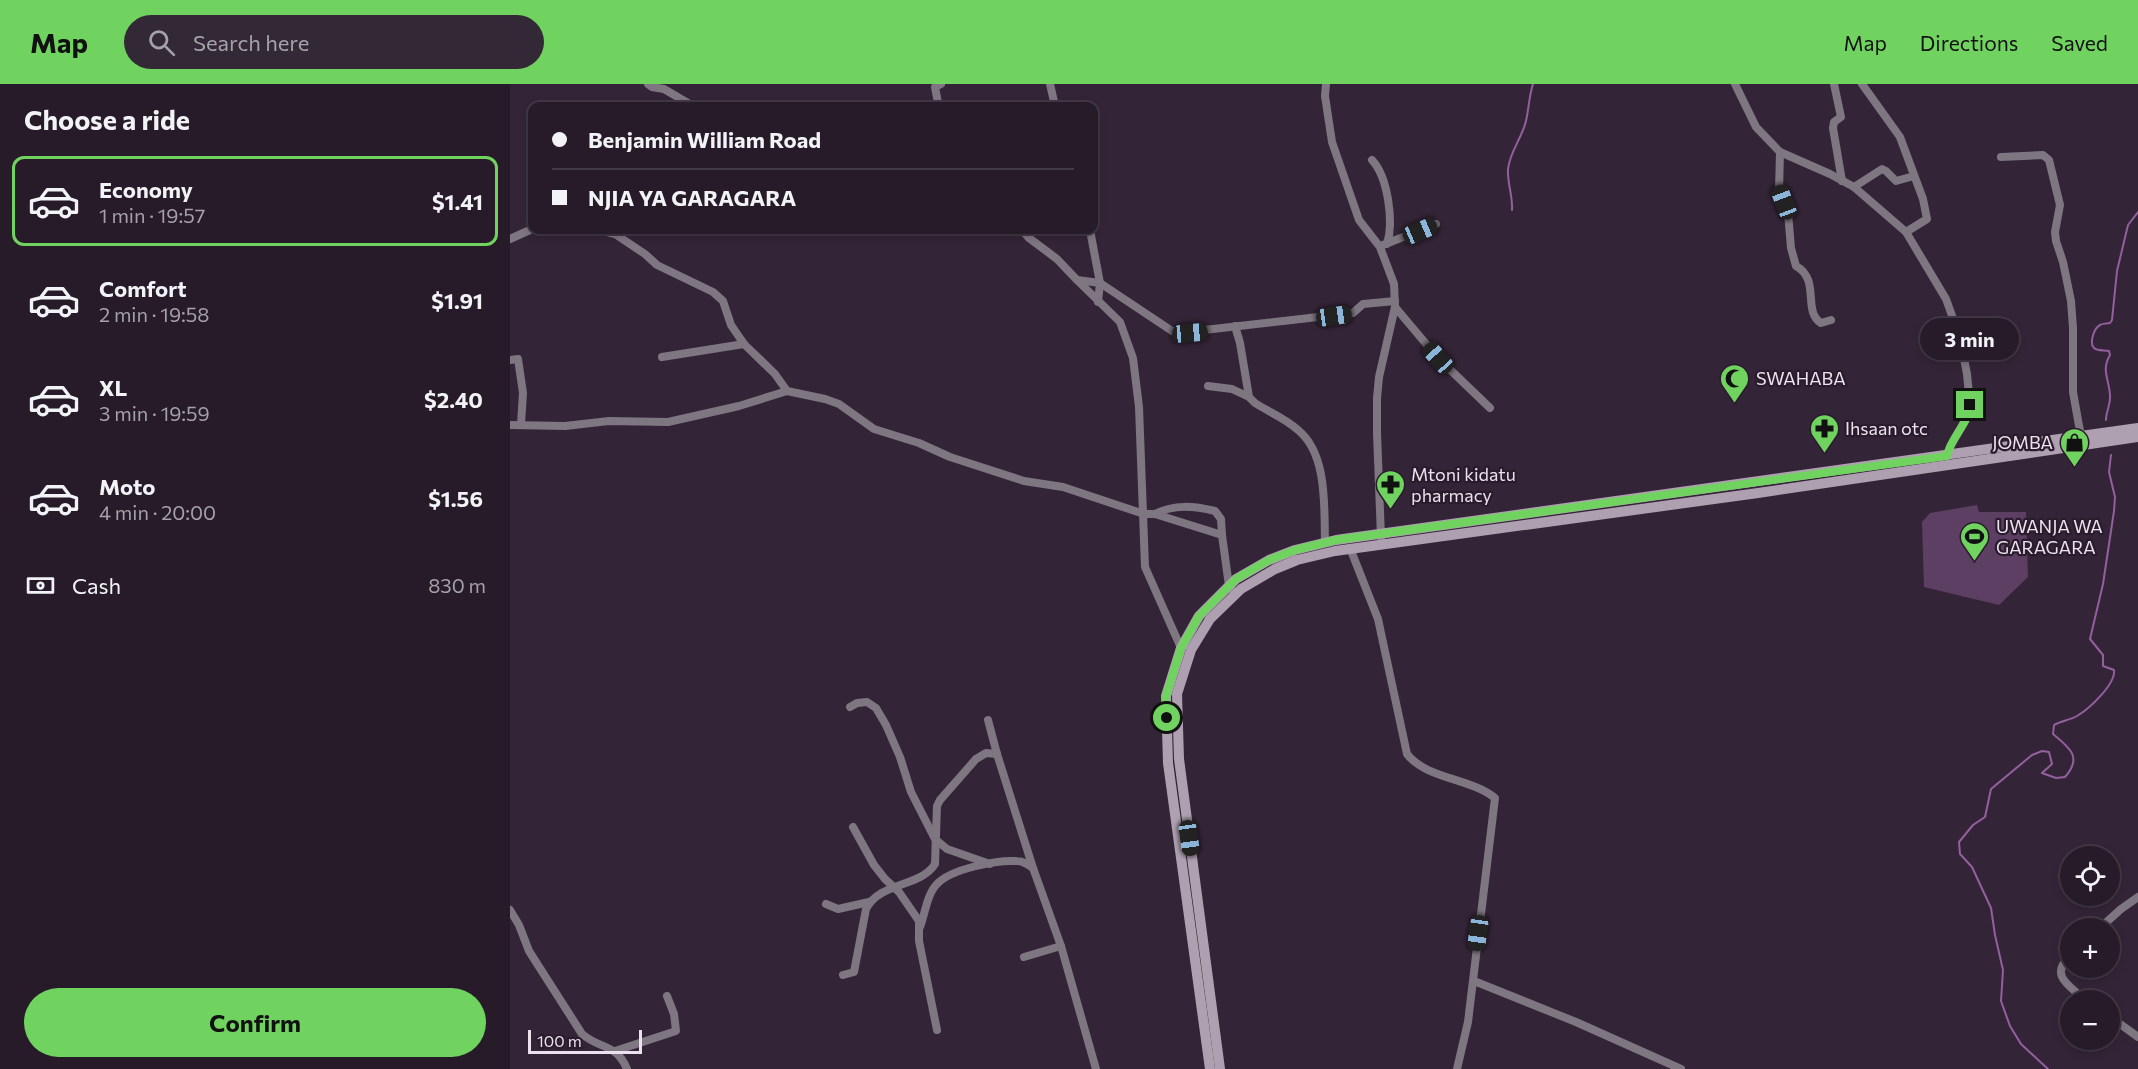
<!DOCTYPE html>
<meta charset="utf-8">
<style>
body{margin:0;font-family:Commissioner,sans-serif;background:#332835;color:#f1f3f6;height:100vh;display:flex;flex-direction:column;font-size:22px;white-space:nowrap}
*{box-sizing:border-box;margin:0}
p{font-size:20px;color:#a4a1a8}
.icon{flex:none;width:33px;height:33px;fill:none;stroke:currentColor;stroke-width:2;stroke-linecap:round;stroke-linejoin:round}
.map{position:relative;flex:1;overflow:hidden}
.panel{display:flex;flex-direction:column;background:#271b29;width:510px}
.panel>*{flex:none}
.top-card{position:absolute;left:18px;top:18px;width:570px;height:132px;border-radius:12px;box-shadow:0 3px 9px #0003,0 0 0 2px #433946;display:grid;align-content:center;height:132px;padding:0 24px;background:#271b29}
.buttons{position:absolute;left:1550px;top:762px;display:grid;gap:12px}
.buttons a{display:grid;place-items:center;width:60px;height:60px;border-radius:50%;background:#271b29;box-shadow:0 3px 9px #0003,0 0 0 2px #433946;font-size:30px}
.scale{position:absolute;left:18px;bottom:15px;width:114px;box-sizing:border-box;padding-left:6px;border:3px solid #ece1ee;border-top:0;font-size:16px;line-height:21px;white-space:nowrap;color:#ece1ee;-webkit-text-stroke:4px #2a1b2d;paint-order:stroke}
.end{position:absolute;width:27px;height:27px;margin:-14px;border:8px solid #70d35f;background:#111;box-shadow:0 0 0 3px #111}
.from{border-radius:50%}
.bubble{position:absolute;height:42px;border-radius:21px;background:#271b29;box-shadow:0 3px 9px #0003,0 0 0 2px #433946;font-size:20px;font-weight:700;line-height:42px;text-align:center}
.car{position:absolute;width:18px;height:36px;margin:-18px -9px;border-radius:8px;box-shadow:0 0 4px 2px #0007;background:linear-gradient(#222 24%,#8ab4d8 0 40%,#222 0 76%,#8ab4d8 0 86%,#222 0)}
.top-card b{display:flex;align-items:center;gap:21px;height:57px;font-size:22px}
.top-card b+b{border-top:2px solid #433946}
.top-card i{width:15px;height:15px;background:#f1f3f6}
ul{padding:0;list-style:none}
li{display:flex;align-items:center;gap:18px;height:90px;margin:0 12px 9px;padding:0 12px;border:3px solid transparent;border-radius:12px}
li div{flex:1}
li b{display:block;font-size:22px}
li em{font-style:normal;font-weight:700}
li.selected{border-color:#70d35f}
li>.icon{width:54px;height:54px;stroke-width:1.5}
h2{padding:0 24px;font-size:27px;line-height:72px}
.pay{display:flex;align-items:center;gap:15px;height:66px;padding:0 24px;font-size:22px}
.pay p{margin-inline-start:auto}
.action{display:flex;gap:12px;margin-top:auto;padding:12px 24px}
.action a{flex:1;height:69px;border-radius:36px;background:#70d35f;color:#111;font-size:24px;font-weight:700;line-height:69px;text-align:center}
header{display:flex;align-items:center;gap:36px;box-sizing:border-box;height:84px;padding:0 30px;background:#70d35f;color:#111}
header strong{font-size:28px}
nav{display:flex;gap:33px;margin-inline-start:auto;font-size:21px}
.search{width:420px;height:54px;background:#332835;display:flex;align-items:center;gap:15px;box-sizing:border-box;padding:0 21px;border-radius:33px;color:#a4a1a8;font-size:22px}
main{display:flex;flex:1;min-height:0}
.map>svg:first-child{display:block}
.green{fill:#5d3f63}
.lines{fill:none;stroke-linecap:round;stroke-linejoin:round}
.stream{stroke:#93609e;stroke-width:2}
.minor{stroke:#7e7680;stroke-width:8}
.secondary{stroke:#aea0b0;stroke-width:10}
.route{stroke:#70d35f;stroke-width:8}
.labels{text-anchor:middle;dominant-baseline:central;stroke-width:4.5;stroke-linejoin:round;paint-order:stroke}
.poi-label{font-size:18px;fill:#ece1ee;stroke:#2a1b2d;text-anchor:start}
</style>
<header>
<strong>Map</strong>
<div class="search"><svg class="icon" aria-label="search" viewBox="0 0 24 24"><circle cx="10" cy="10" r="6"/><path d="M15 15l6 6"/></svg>Search here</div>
<nav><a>Map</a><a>Directions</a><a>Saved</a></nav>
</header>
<main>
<section class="panel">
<h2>Choose a ride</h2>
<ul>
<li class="selected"><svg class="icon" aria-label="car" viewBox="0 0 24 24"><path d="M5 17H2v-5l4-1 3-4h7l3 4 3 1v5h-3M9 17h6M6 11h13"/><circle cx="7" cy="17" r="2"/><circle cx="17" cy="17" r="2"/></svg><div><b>Economy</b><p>1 min · 19:57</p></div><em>$1.41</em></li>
<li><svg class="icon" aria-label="car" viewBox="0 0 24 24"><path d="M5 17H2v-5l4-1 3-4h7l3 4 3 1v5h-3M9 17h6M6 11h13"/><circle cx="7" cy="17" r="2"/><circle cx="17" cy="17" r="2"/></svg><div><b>Comfort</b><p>2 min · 19:58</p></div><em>$1.91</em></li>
<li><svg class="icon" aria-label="car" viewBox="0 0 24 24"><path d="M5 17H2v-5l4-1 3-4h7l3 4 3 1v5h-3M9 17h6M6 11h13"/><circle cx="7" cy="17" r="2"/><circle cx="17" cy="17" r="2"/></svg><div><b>XL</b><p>3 min · 19:59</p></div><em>$2.40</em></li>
<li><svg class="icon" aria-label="car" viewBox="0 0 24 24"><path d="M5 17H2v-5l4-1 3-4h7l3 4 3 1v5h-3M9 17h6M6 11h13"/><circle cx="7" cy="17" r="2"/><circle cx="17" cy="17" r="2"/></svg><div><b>Moto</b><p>4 min · 20:00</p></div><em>$1.56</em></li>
</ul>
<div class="pay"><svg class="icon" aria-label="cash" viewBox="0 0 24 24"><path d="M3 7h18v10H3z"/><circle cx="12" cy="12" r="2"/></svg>Cash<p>830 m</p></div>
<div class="action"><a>Confirm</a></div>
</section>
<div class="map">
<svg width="1628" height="985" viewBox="0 0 1628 985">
<rect width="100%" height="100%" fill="#342437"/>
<!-- green -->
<polygon class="green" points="1467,421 1469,428 1516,428 1518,493 1489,521 1414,503 1412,438 1420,429"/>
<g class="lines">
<!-- stream -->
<g class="stream">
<path d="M1002,126C1003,112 997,99 998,85C1000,67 1012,54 1016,37C1019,24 1019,12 1023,0"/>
<path d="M1596,336C1596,327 1601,320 1600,311C1599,295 1591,286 1600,271L1599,267C1594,266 1587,267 1584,264C1579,259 1584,244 1590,241C1591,240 1599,239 1600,239L1602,236L1607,187L1618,141L1628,128"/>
<path d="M1538,985L1511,960L1500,942L1491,917L1493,886L1485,851L1481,824L1462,783L1450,770L1449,758L1463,741L1475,733L1481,705L1522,671L1532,667L1539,668L1542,680L1532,689L1546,694L1555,693C1573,673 1559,663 1543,650L1544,641C1551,637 1560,636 1567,632C1579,625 1606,600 1604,586L1593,582V571L1580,555L1593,500L1604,427L1605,413L1599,388L1601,371"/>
</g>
<!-- minor -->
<g class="minor">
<polyline points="138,0 142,3 154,5 183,22"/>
<polyline points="431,0 425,3 428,19 432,22"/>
<polyline points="540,0 545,22"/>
<polyline points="816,0 815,12 822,58 849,136 870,163 884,200 885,223 869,293 867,314 867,349 871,453"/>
<polyline points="1225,0 1246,43 1270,68 1320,90 1344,103 1396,148 1436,215 1450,254 1457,290 1460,321 1459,329 1440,363 1437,372"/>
<polyline points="1324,0 1331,33 1324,38 1323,44 1332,97"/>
<polyline points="1352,0 1390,53 1413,115 1417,135 1396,148"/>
<path d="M1270,68L1269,107L1278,129L1281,164L1286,182C1311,196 1292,227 1311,239L1321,236"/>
<polyline points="1491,73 1533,71 1539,76 1550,121 1545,148 1546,157 1553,178 1561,217 1563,244 1563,308 1571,353"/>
<path d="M862,76C878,93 884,138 877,160"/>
<polyline points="1344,103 1372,85 1376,87 1386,97 1404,92"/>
<polyline points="88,146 105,150 135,170 147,181 203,208 213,217 221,241 234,260 265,290 277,307"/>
<polyline points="512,146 519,154 547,175 567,196 590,199 588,218"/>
<polyline points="580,146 590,199 662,247 668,249 843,229 853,220 885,217"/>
<polyline points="0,155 22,145"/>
<polyline points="873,161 926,140"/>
<polyline points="567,196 610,238 623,274 629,323 635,483 671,564"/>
<polyline points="885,223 928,274 980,324"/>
<path d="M725,242L730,259L739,313L745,319C759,328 776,335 788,346C818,370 814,425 815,459"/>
<polyline points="152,273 234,260"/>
<polyline points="0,276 8,275 13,309 11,340"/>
<polyline points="698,302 722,305 739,313"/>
<polyline points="0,341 55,342 99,337 158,338 229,322 277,307 315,315 329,320 364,345 409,359 440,373 514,397 553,403 634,430 645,430 712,451 719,502 722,506"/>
<path d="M645,430C664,420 684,422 705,427L711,435L712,451"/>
<path d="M840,464L868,535L897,670C916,695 961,694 985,714L958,938L947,985"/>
<polyline points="340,623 347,619 357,618 366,624 376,641 390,673 401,708 425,755 437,765 480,780"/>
<polyline points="478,636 487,670 523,784 551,862 586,985"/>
<polyline points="343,743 364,781 375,795 389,808 409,837 409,857 427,946"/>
<polyline points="316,820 328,825 359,818"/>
<path d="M0,826L9,841L19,867L72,950C91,966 106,959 117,985"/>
<path d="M410,843C415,830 417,810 427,800C441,785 486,776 506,777C513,777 517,780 523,784"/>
<polyline points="1590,844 1611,825 1628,813"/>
<path d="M1560,872C1539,892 1559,901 1575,916"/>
<polyline points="514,873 551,862"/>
<path d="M333,891L344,888L356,825C369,798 411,803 425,780L427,722L430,716L466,675L476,669L487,670"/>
<polyline points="964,897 1066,938 1171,985"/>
<polyline points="1599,932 1628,953"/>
<polyline points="105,967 166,947 164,930 157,912"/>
</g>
<!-- secondary -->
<g class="secondary">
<polyline points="700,985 658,679 656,612 671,564 689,532 726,495 759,476 785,466 826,456 1628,344"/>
<polyline points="710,985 669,675 667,610 681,566 700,535 731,505 765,485 787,476 825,467 1248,409 1628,353"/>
</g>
</g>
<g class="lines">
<!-- route -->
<path class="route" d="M657,634L656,612L671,564L689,532L726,495L759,476L785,466L826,456L1437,372C1440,354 1459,340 1460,321"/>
</g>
<!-- icons -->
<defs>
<symbol id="mosque-pin" viewBox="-11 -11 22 30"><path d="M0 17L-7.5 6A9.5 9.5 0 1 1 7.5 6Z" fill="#70d35f" stroke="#2a1b2d"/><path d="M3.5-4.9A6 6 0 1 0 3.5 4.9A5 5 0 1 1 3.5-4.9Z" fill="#111"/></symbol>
<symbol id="pharmacy-pin" viewBox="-11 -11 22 30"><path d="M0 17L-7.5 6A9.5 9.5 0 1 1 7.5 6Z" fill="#70d35f" stroke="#2a1b2d"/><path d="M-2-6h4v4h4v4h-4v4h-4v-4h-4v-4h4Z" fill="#111"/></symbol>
<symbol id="shop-pin" viewBox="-11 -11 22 30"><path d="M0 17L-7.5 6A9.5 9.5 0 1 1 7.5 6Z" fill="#70d35f" stroke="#2a1b2d"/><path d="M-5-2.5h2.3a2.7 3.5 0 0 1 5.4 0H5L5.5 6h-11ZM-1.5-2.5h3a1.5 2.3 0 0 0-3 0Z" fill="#111"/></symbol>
<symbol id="stadium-pin" viewBox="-11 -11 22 30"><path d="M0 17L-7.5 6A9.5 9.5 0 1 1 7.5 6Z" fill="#70d35f" stroke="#2a1b2d"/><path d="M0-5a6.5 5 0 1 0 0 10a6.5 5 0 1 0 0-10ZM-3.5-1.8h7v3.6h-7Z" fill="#111"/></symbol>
</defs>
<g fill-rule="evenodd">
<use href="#mosque-pin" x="1208" y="278" width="33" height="45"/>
<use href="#pharmacy-pin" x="1298" y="328" width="33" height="45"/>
<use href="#shop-pin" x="1548" y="342" width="33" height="45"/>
<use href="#pharmacy-pin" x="864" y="384" width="33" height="45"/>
<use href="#stadium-pin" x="1448" y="436" width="33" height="45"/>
</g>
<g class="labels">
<!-- poi labels -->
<g class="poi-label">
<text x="1246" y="294">SWAHABA</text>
<text x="1335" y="344">Ihsaan otc</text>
<text x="1543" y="358" text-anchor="end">JOMBA</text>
<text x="901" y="390">Mtoni kidatu<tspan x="901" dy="21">pharmacy</tspan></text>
<text x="1486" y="442">UWANJA WA<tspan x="1486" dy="21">GARAGARA</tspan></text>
</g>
</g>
</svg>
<div class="buttons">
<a><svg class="icon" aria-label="locate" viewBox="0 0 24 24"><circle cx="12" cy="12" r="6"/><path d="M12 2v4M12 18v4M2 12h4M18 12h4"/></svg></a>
<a>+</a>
<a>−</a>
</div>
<div class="scale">100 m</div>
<i class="end from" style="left:657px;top:634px"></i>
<i class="end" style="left:1460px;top:321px"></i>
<div class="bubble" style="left:1410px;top:234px;width:99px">3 min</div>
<i class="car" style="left:1274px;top:118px;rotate:339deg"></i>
<i class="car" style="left:910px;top:147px;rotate:67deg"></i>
<i class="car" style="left:824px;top:232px;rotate:82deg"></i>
<i class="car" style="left:680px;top:249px;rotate:85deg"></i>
<i class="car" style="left:928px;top:274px;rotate:318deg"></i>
<i class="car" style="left:679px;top:754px;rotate:172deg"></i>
<i class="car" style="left:968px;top:849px;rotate:188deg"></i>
<div class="top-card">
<b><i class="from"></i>Benjamin William Road</b>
<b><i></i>NJIA YA GARAGARA</b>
</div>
</div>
</main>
